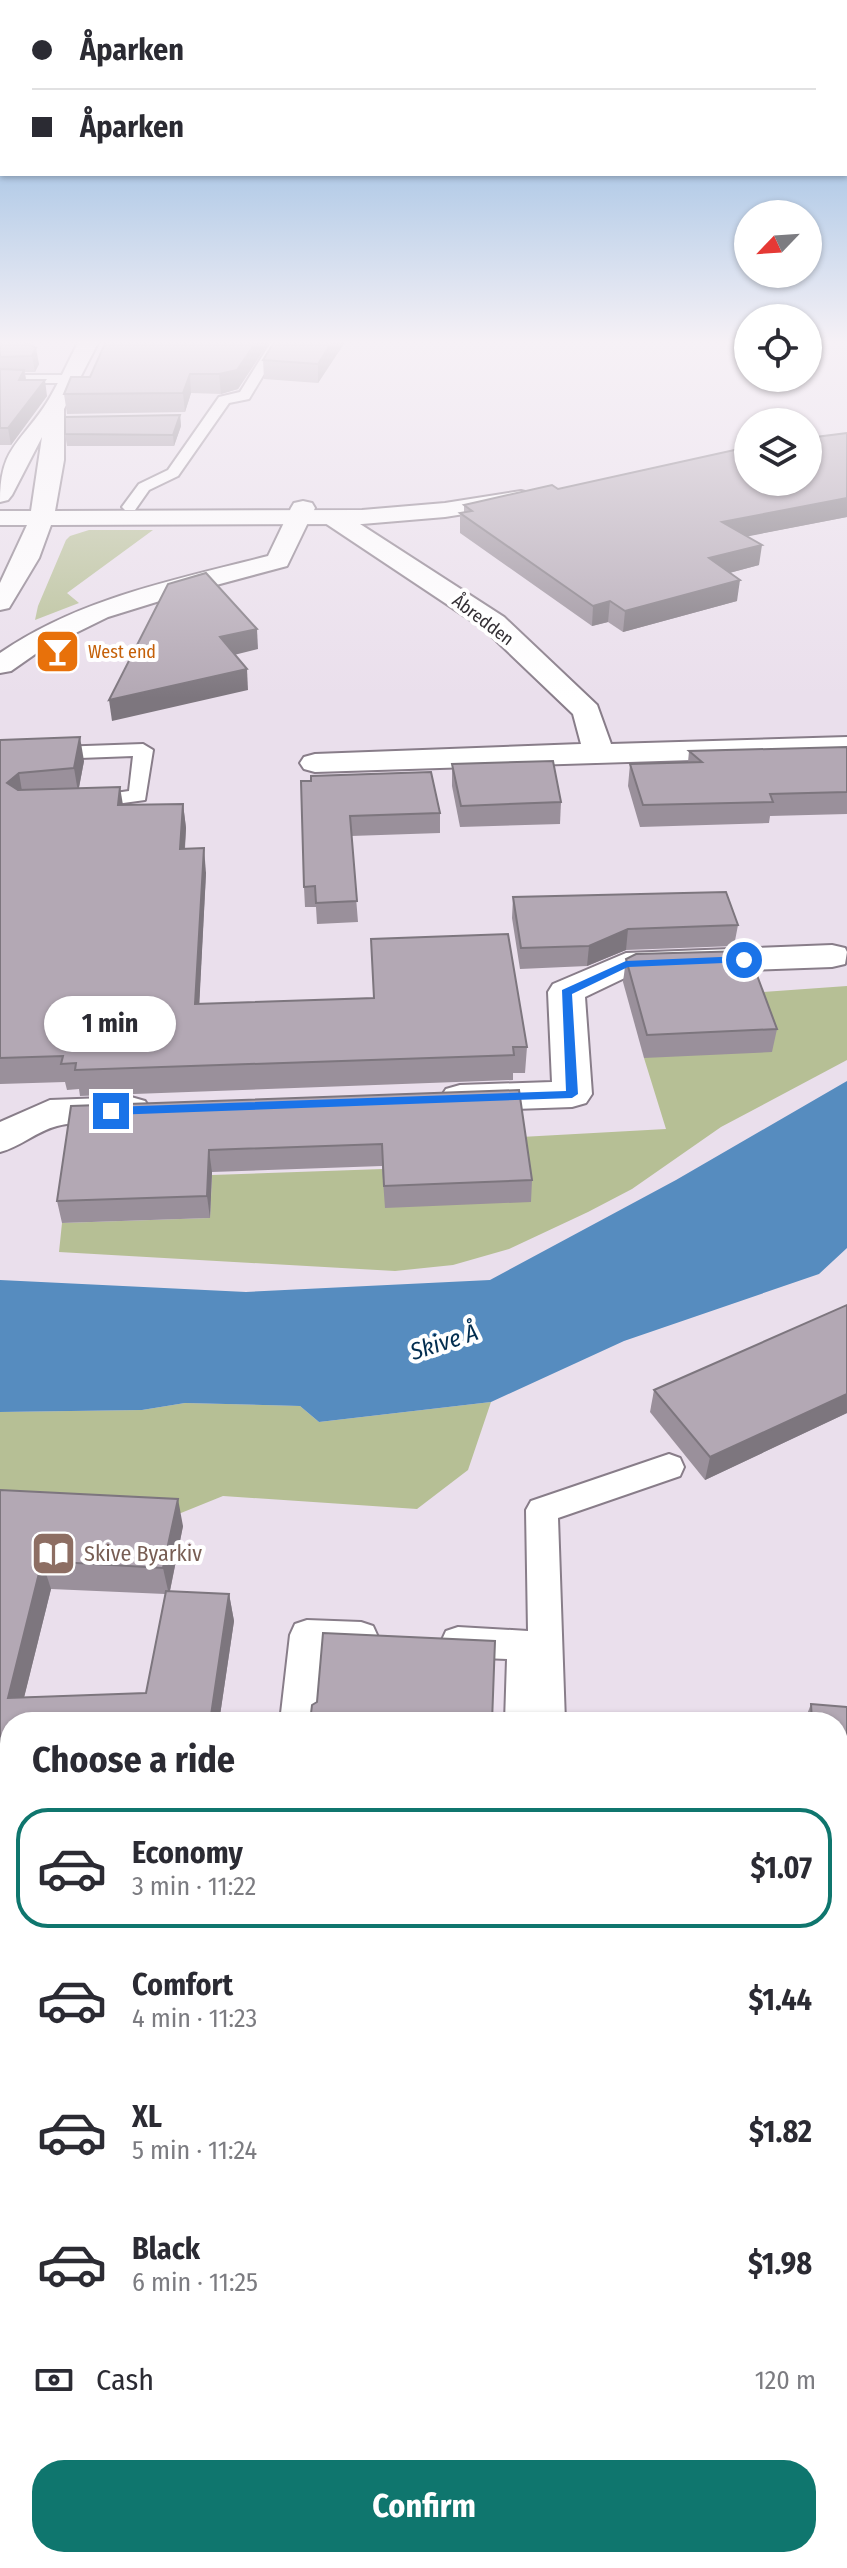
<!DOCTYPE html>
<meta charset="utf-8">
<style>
body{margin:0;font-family:"Fira Sans Condensed",sans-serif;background:#f7f7f7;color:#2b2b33;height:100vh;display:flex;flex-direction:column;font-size:30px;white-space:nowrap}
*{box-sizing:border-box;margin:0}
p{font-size:26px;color:#7c7c81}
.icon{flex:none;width:44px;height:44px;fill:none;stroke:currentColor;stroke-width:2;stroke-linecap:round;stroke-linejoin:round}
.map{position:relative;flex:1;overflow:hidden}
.panel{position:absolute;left:0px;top:1712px;width:848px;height:856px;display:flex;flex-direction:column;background:#fff;border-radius:32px 32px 0 0;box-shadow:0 2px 6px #0004}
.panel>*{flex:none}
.guide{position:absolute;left:0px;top:0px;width:848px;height:176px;box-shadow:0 2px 6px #0004;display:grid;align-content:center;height:176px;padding:0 32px;background:#fff}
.needle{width:52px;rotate:245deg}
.controls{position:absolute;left:734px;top:200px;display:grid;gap:16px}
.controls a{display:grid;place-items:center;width:88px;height:88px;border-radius:50%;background:#fff;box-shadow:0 2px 6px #0004;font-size:40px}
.end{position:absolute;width:36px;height:36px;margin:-18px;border:10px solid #1a73e8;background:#fff;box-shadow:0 0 0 4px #fff}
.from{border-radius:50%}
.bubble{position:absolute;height:56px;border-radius:28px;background:#fff;box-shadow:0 2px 6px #0004;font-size:26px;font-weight:700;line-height:56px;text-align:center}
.guide b{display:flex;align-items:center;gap:28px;height:76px;font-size:30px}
.guide b+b{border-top:2px solid #e1e1e2}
.guide i{width:20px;height:20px;background:#2b2b33}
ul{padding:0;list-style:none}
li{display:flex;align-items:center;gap:24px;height:120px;margin:0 16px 12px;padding:0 16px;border:4px solid transparent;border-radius:32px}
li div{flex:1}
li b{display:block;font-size:30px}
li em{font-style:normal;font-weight:700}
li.active{border-color:#0f766e}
li>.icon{width:72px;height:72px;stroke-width:1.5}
h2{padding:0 32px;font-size:36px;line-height:96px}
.pay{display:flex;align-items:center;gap:20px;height:88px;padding:0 32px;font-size:30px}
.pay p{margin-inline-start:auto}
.button{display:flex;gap:16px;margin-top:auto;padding:16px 32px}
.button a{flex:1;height:92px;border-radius:32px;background:#0f766e;color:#fff;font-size:32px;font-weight:700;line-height:92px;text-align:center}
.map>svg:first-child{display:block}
.green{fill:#b6bf95}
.water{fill:#568cbf}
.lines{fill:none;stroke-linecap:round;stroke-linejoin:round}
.lane-casing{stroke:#887d89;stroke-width:4}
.street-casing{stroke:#887d89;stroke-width:4}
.secondary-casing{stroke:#887d89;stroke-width:4}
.lane{fill:#fff;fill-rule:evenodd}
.street{fill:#fff;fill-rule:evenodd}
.secondary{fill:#fff;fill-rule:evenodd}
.wall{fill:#9a909b;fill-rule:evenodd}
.shaded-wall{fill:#7d767e}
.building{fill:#b3a8b4;stroke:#7d767e;stroke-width:2}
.route{fill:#1a73e8}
.labels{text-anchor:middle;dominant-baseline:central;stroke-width:8;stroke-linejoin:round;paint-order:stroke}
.far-street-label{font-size:18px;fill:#343035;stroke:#fff}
.far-food-label{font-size:18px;fill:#c56008;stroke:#fff;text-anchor:start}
.education-label{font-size:22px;fill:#785e54;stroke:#fff;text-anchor:start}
.water-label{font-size:24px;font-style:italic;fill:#022d4f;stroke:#fff}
</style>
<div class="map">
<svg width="847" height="2568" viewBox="0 0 847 2568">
<rect width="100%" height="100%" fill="#eadfec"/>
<!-- green -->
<g class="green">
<polygon points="89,530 153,530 67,593 79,603 35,620 38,606 66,540 70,536"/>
<polygon points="847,986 847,1060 721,1127 632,1189 588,1212 509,1249 453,1265 395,1271 59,1252 62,1223 210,1218 212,1175 383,1169 521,1137 666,1129 644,1058 763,992"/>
<polygon points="491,1402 468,1470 417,1509 223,1496 176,1515 0,1504 0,1412 142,1410 185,1403 300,1406 319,1422"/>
</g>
<!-- water -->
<polygon class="water" points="847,1081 847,1248 819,1274 624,1341 491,1402 319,1422 300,1406 185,1403 142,1410 0,1412 0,1280 246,1292 490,1280 676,1180"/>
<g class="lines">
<defs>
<g id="lane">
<polygon points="273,339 285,339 249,399 229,403 178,476 149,490 135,510 125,510 122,507 139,484 168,470 219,397 240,392"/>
<polygon points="0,375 69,375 76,379 69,383 0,383"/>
<polygon points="143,744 153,750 145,800 87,808 77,802 80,798 129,791 133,756 0,761 0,749"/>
<polygon points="669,1454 680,1458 684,1467 680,1476 558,1518 565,1722 505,1722 507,1659 458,1657 446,1653 441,1642 446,1631 458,1627 528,1631 526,1510 531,1501"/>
<polygon points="307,1620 361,1622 373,1626 378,1637 373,1648 361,1652 322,1650 316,1722 280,1722 290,1635 295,1624"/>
<polygon points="838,1862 847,1863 847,1901 838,1900"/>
<rect x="0" y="1895" width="10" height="38"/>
<polygon points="147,2558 195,2558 192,2568 144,2568"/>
<polygon points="476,2558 536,2558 540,2568 480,2568"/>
</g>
<g id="street">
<path d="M303,501L312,503L315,508L287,566L179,595L108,617L41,650L11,671L0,673V653C80,598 175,580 268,556L291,508L294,503Z"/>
<polygon points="334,511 343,513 504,617 597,705 611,744 847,737 847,755 315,772 304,769 300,763 304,757 315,754 581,744 573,714 484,629 325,523 322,518 325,513"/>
<polygon points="832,945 845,948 847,952 845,964 832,967 633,974 585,997 592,1094 586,1103 572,1107 460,1111 446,1107 440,1098 446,1089 460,1085 552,1082 548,992 553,984 626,953"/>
<path d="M131,1097L145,1101L151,1110L145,1119C117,1127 85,1118 57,1126C37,1131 20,1147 0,1152V1122L50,1100Z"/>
</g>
<g id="secondary">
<path d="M80,339H100L64,409V460L55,511L362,510L445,503L521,491L529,493L533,498L529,503L521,505L445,517L362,524L51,525L39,558L9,608L0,610V583L27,525H0V511H31L42,437L12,495L8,500L0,502C0,450 17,446 44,407C58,386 68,361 80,339Z"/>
<polygon points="0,2019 10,2020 10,2084 0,2083"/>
<polygon points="838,2112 847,2113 847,2179 838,2178"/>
<polygon points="0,2139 10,2140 10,2206 0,2205"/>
<polygon points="838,2222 847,2223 847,2291 838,2290"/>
</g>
</defs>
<!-- lane casing -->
<use href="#lane" class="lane-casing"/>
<!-- street casing -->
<use href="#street" class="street-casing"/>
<!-- secondary casing -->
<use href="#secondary" class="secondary-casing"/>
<!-- lane -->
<use href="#lane" class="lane"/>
<!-- street -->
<use href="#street" class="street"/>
<!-- secondary -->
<use href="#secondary" class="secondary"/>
</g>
<!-- wall -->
<g class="wall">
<polygon points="0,339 19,339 39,364 35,372 25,372 26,380 47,396 11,445 0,445"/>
<polygon points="107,339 271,339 238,389 221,394 191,393 185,412 67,414 64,394 90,377"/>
<polygon points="347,339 318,383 264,379 263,360"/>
<polygon points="180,415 181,426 174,446 67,446 65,434"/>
<polygon points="847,433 847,517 747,536 759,565 729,573 737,601 623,632 608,622 592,626 460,533 460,513 464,512 464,505 558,489"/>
<polygon points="0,740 84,761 79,788 123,805 183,804 186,828 185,849 206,873 199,1004 374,998 371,939 527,1047 525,1073 513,1073 513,1080 80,1096 79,1089 67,1090 65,1082 0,1084"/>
<polygon points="847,747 847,814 770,816 769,823 640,827 628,786 630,764 688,762 689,751"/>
<polygon points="452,764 561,802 560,824 460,827 452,786"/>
<polygon points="311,781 440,813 440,833 351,836 358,922 317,924 316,907 305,907 304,887"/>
<polygon points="513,897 738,925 734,946 626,950 587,966 520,969 512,918"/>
<polygon points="626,959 777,1029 772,1052 644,1058 623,982"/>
<polygon points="519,1090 532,1180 531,1202 385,1208 382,1166 212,1172 210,1218 62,1223 57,1201 71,1106"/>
<polygon points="847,1305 847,1413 705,1480 650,1412 654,1390"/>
<path d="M0,1490L183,1526L170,1591L229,1594L234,1621L219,1722H10V1838H0ZM51,1589L165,1594L146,1693L24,1697Z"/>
<polygon points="811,1704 847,1707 847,1826 838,1825 838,1722 804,1722"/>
<polygon points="539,2558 713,2558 710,2568 481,2567 543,2567"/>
</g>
<!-- shaded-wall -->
<g class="shaded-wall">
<polygon points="258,339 271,339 238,389 221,394 219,374"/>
<polygon points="334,339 347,339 318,383 318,364"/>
<polygon points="36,348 39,364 35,372 32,356"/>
<polygon points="24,370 27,386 19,380"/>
<polygon points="190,374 191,393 185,412 183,393"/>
<polygon points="45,380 47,396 11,445 8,428"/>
<polygon points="180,415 181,426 174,446 173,435"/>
<polygon points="847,498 847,517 719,542 722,522"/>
<polygon points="762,545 759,565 707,579 709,558"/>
<polygon points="740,580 737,601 623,632 625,611"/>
<polygon points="610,601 608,622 592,626 593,606"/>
<polygon points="257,629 258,649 222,658 220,637"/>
<polygon points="247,669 248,690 112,721 109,700"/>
<polygon points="80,737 84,761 78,792 74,768"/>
<polygon points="19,773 23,797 7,783"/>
<polygon points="120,787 124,811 118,805"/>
<polygon points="183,804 186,828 183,874 180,849"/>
<polygon points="204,848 206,873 198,1030 195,1004"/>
<polygon points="628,929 626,950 587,966 589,946"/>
<polygon points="209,1150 212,1172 210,1218 207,1196"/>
<polygon points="847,1394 847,1413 705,1480 710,1457"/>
<polygon points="178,1499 183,1526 169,1595 163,1568"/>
<polygon points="42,1561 51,1589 18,1722 8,1698"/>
<polygon points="229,1594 234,1621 219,1722 210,1722"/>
<polygon points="65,2558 74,2558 73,2568 64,2568"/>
</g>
<!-- building -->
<g class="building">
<polygon points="0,339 19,339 36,348 32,356 0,357"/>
<polygon points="107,339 258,339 237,370 219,374 190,374 183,393 64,394 71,377 90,377"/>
<polygon points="276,339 334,339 318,364 263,360"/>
<polygon points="0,369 24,370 19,380 45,380 8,428 0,428"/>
<polygon points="180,415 173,435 65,434 65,417"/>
<polygon points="847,433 847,498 722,522 762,545 709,558 740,580 625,611 610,601 593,606 460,513 472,511 464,505 552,485 558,489 748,447 748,482 808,482 808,438"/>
<polygon points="206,573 257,629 220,637 247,669 109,700 168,584"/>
<polygon points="80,737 74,768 19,773 7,783 18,790 120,787 118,805 183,804 180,849 204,848 195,1004 374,998 371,939 508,934 527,1047 513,1047 514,1055 75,1070 76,1063 61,1064 63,1056 0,1058 0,740"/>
<polygon points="847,747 847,792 770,794 773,802 643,805 630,764 702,762 689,751"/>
<polygon points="553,761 561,802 461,806 452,764"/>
<polygon points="431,772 440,813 350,816 357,901 316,903 315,886 304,887 301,781 311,781 311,776"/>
<polygon points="726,892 738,925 628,929 589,946 521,948 513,897"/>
<polygon points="748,951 777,1029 647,1035 626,959 636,954"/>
<polygon points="519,1090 532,1180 384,1186 382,1144 209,1150 207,1196 57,1201 71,1106"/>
<polygon points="847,1305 847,1394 710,1457 654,1390"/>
<polygon points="0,1490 178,1499 163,1568 42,1561 8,1698 146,1693 166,1591 229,1594 210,1722 10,1722 10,1813 0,1813"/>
<polygon points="323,1633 495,1641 492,1722 310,1722 312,1705 317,1702"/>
<polygon points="811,1704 847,1707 847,1806 838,1805 838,1722 812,1722"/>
<polygon points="10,2464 10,2558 65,2558 64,2568 0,2568 0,2465"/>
<polygon points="217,2558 277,2558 293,2568 212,2568"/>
<polygon points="419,2558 476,2558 481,2567 542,2567 545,2563 543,2558 713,2558 710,2568 415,2568"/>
</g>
<!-- sky -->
<linearGradient id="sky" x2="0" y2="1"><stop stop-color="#6da4d8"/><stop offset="0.49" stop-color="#f6f1f6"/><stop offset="1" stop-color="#f6f1f6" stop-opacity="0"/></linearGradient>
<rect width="847" height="698" fill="url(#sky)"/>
<!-- route -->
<polygon class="route" points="744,956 748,957 748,962 628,967 572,994 578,1094 572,1098 111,1115 105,1111 111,1107 566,1091 562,990 626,961"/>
<!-- icons -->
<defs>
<symbol id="bar-square" viewBox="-11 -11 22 22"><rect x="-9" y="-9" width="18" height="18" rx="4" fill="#e8710a" stroke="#fff"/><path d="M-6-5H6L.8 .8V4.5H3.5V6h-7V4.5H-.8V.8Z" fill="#fff"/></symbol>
<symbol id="library-square" viewBox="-11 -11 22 22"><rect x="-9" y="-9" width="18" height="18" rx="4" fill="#8d6e63" stroke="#fff"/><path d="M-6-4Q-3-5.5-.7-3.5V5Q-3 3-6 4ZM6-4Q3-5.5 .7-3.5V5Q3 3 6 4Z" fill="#fff"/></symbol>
</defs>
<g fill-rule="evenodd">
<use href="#bar-square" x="32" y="626" width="51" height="51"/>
<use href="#library-square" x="28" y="1528" width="51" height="51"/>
</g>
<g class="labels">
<!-- far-street labels -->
<g class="far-street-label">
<text transform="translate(483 620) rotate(37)">Åbredden</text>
</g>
<!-- far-food labels -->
<g class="far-food-label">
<text x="88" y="652">West end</text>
</g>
<!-- education labels -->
<g class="education-label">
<text x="84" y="1553">Skive Byarkiv</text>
</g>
<!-- water labels -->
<g class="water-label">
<text transform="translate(444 1342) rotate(-18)">Skive Å</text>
</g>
</g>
</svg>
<div class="controls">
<a><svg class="needle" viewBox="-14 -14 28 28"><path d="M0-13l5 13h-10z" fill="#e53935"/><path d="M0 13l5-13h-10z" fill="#7c7c81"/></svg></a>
<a><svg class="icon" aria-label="locate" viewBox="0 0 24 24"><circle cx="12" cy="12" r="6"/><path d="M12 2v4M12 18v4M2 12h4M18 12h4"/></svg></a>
<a><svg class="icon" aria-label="layers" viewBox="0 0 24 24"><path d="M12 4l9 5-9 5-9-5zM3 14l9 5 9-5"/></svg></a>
</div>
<i class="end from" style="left:744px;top:960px"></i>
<i class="end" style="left:111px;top:1111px"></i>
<div class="bubble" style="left:44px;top:996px;width:132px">1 min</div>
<div class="guide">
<b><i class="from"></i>Åparken</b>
<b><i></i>Åparken</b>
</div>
<section class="panel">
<h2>Choose a ride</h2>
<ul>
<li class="active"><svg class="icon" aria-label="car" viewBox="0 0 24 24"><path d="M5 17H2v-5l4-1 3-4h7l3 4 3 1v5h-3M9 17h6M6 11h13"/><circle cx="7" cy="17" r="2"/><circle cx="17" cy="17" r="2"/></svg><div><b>Economy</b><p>3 min · 11:22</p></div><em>$1.07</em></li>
<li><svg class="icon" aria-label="car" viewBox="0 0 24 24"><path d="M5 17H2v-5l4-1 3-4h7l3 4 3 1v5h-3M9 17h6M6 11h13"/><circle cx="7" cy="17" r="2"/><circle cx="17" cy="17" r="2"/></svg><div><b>Comfort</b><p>4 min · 11:23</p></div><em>$1.44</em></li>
<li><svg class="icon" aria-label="car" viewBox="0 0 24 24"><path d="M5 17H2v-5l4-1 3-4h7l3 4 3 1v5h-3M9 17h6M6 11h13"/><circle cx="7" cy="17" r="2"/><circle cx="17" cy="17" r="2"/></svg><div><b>XL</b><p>5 min · 11:24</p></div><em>$1.82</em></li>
<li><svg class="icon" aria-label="car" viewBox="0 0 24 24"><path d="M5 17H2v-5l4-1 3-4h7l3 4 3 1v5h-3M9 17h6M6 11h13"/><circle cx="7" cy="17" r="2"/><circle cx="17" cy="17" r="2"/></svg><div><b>Black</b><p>6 min · 11:25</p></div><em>$1.98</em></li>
</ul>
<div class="pay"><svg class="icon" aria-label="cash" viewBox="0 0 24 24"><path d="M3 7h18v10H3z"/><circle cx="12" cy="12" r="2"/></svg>Cash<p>120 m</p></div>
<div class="button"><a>Confirm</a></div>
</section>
</div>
